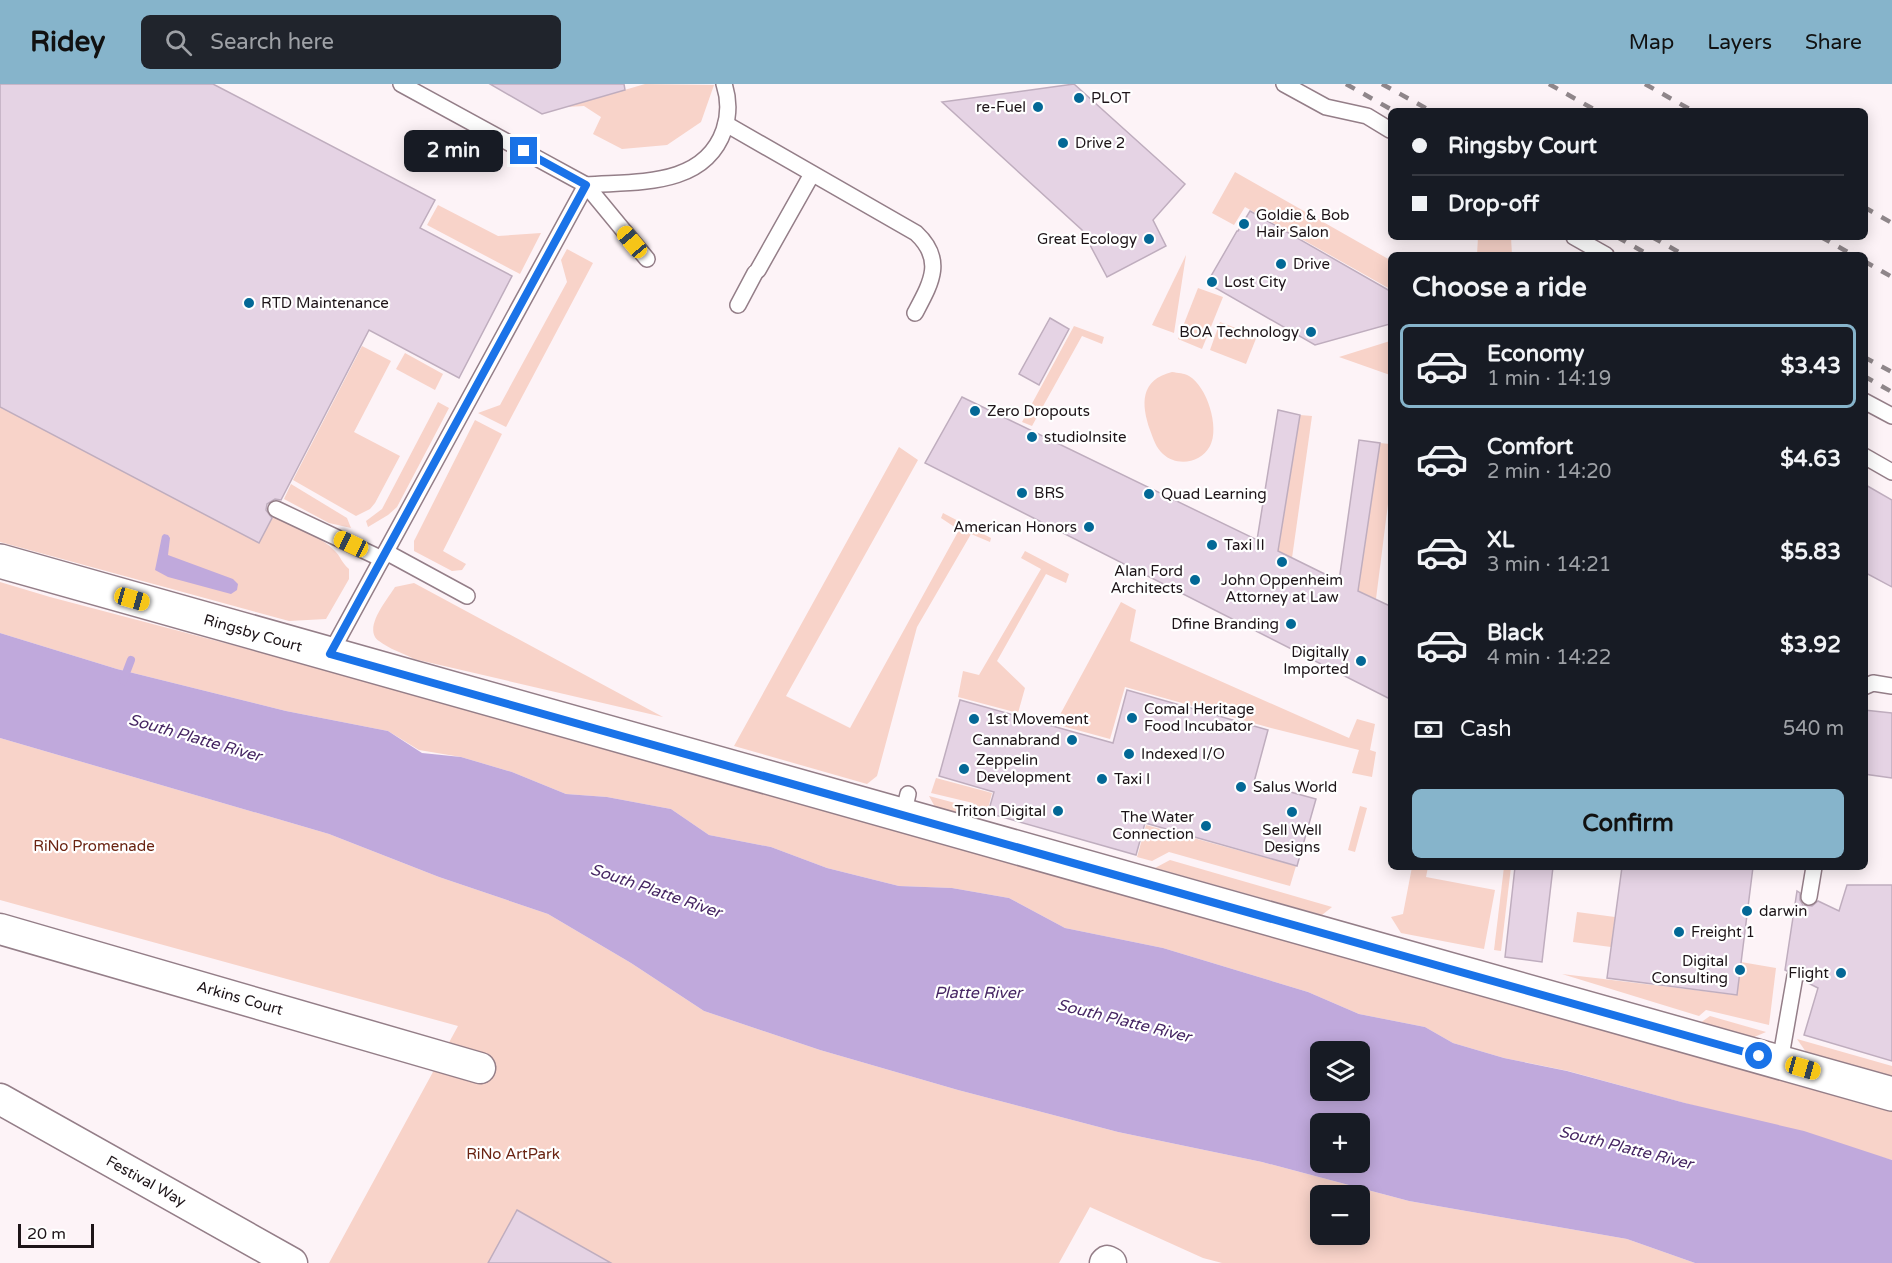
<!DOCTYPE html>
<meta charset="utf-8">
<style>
body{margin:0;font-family:"Varela Round",sans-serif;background:#20242c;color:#f1f3f6;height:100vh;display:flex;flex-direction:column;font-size:22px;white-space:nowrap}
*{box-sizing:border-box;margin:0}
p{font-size:20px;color:#9ea1a6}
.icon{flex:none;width:33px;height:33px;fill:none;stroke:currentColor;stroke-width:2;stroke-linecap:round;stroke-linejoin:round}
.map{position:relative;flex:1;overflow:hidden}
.side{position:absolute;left:1388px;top:168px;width:480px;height:618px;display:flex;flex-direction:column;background:#171b24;border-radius:9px;box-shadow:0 3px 15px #0003}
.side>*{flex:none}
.top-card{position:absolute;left:1388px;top:24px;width:480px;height:132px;border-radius:9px;box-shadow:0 3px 15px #0003;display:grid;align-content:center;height:132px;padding:0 24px;background:#171b24}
.fabs{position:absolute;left:1310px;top:957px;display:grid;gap:12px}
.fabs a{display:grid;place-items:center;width:60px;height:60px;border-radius:9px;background:#171b24;box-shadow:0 3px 15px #0003;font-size:30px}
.scale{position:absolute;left:18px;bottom:15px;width:76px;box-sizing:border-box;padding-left:6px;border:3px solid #1d1418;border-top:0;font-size:16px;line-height:21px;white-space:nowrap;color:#1d1418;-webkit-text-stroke:4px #fff;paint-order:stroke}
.end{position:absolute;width:27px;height:27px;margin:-14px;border:8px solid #1a73e8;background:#fff;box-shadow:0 0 0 3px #fff}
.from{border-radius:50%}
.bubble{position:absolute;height:42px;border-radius:9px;background:#171b24;box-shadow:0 3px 15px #0003;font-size:20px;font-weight:700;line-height:42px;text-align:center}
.car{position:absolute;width:18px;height:36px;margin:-18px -9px;border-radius:8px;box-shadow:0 0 4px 2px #0007;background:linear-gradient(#f5c518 24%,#345 0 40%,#f5c518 0 76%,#345 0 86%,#f5c518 0)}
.top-card b{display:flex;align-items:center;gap:21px;height:57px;font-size:22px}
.top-card b+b{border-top:2px solid #363941}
.top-card i{width:15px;height:15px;background:#f1f3f6}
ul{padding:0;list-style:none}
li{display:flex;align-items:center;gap:18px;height:84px;margin:0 12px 9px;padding:0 12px;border:3px solid transparent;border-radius:9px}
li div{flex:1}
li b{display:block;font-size:22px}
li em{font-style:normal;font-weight:700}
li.current{border-color:#86b4cb}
li>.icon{width:54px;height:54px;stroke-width:1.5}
h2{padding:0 24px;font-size:27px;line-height:72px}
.pay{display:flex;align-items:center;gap:15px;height:66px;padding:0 24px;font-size:22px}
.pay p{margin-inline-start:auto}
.action{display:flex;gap:12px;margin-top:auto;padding:12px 24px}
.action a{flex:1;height:69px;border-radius:9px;background:#86b4cb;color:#111;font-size:24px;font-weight:700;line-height:69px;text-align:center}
header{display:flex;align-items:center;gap:36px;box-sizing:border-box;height:84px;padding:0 30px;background:#86b4cb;color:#111}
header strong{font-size:28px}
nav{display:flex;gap:33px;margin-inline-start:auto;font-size:21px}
.search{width:420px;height:54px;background:#20242c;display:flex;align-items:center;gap:15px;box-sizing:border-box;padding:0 21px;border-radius:9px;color:#9ea1a6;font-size:22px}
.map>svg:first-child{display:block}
.green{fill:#f8d3c9;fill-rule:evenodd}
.water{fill:#c0a9dc;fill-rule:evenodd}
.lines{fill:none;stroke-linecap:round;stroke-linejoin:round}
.stream{stroke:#c0a9dc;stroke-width:8}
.building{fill:#e5d3e4;stroke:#bfadbe;stroke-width:1.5}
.service-casing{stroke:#947e88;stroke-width:18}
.minor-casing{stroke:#947e88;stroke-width:33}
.tertiary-casing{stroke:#947e88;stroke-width:36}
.service{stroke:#fff;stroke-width:15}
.minor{stroke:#fff;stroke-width:30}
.tertiary{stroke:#fff;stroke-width:33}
.rail{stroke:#8f868a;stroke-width:4.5;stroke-dasharray:10 10;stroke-linecap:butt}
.route{stroke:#1a73e8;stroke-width:8}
.poi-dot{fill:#036896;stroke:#fff;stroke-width:2}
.labels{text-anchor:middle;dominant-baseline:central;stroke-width:4.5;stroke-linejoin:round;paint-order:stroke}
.poi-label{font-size:15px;fill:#1d1418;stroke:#fff;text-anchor:start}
.street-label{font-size:15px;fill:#1d1418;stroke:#fff}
.park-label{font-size:15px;fill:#6a2311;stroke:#fff}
.water-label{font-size:16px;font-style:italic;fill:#462663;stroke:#fff}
</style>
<header>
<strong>Ridey</strong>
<div class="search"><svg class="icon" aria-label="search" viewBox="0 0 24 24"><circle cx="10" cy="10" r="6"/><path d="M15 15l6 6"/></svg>Search here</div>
<nav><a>Map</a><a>Layers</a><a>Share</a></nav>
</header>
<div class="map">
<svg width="1892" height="1179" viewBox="0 0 1892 1179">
<rect width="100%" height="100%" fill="#fdf3f7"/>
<!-- green -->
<g class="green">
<polygon points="645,0 714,1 701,38 667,61 622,65 593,50 601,33 584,22 566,23"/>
<polygon points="1235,88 1390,176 1390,205 1245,123 1234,141 1212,129"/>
<polygon points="438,121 498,152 541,149 520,190 427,141"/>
<polygon points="1478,153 1511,153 1512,171 1477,171"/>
<polygon points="567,165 593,179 506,343 478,329 500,321 567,198 561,176"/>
<polygon points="1186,171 1174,249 1152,241"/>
<polygon points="1198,204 1223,213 1202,265 1178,255"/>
<polygon points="1220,238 1257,252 1246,280 1210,266"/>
<polygon points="1074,242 1104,253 1102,260 1082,252 1032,342 1022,338"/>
<polygon points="1390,257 1390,291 1339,273"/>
<polygon points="362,262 391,277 354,348 400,372 375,419 370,425 356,432 293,396"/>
<polygon points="405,269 443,290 435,306 396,285"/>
<path d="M1172,288C1178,289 1184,289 1189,292C1207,302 1220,344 1210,362C1201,379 1177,383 1163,370C1156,364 1153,354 1150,346C1141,320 1140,296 1172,288Z"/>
<polygon points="438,318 449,324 397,423 388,431 368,443 366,437 382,425"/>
<path d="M0,323L259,458L273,432C291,441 321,452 335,467C341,473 341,478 349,485V495L326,535L289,537L0,458Z"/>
<polygon points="1300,331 1312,332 1292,474 1278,467"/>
<polygon points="475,336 502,350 443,467 466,480 462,486 452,487 414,467 414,457"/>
<polygon points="1380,359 1390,360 1390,404 1376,515 1358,507"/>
<polygon points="899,363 918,376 786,612 850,644 959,446 941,434 943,429 991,454 990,458 971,450 917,543 877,692 867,700 734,662"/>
<polygon points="291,400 347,434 351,444 329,439 284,415"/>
<polygon points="1025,467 1069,490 1066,499 1046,490 997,577 1025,604 1018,629 958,613 963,587 979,591 1041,485 1021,474"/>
<polygon points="0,498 50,513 529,639 1892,1023 1892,1076 1568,987 1504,974 1453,959 1425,943 1359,930 1308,908 1163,864 1065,844 1009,814 952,804 899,802 827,784 771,763 709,751 671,725 607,713 566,710 512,688 461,673 419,666 388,647 286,627 117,585 0,549"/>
<path d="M414,499L663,633L414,575C403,569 389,565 379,557C362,545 387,516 395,503Z"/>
<polygon points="1121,518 1136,526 1130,557 1349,654 1357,635 1375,640 1370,666 1376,668 1372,693 1352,689 1359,666 1271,644 1125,603 1110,655 1055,640"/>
<path d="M0,654L329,750L439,793L548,830L631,879L704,927L820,966L958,1006L1118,1048L1262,1078L1409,1117L1627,1155L1695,1179H1222L1203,1174L1090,1123L1059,1179H329L458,942L0,816ZM1320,1112H1359V1150H1320Z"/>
<polygon points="936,694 992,709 986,733 981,730 973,719 931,709"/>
<polygon points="929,712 970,723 980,736 935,723"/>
<polygon points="1360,722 1367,724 1355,768 1348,766"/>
<polygon points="1146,741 1296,782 1290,802 1169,768 1152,777 1137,773"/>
<polygon points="1170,776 1332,823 1322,831 1155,784"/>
<polygon points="1412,783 1428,783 1426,793 1495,806 1484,865 1401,849 1391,833 1403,830"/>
<polygon points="1504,783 1511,783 1501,867 1494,866"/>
<polygon points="1577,828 1615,833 1611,863 1573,858"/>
<polygon points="1741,878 1776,884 1769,941 1706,926 1699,932 1562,890 1736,911"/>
<polygon points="1710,932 1766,948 1752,954 1700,939"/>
<polygon points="1797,955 1892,982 1892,992 1806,968"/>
</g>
<!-- water -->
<g class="water">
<polygon points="164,450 168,451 170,454 168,471 233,495 238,500 237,506 231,510 168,493 155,486 162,452"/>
<path d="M0,549L117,585L286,627L388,647L422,669L461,673L512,688L566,710L607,713L671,725L709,751L771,763L827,784L899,802L952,804L1009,814L1065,844L1163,864L1308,908L1359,930L1425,943L1453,959L1504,974L1567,987L1685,1019L1804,1047L1892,1076V1179H1695L1627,1155L1409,1117L1262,1078L1118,1048L958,1006L820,966L704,927L631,879L548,830L439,793L329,750L0,654ZM1320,968H1359V1006H1320ZM1320,1040H1359V1078H1320Z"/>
</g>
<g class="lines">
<!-- stream -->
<polyline class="stream" points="123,597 131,576"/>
</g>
<!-- building -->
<g class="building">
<polygon points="0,0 213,0 435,116 420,144 512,192 459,294 369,246 281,416 275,415 267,420 266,426 272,434 259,459 0,323"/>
<polygon points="490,0 624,0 625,6 542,30"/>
<polygon points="1074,0 1185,100 1153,136 1166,162 1107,193 1082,146 942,18"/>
<polygon points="1250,127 1390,207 1390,240 1315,261 1207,199 1237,147 1238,147"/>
<polygon points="1050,234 1069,245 1039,301 1019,290"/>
<polygon points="962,313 1257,456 1278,326 1300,331 1278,467 1339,497 1359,356 1380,359 1358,507 1390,522 1390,615 925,379"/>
<polygon points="1864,400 1892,416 1892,503 1864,488"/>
<polygon points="1127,606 1268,646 1254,698 1316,715 1297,782 1145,739 1136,771 988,729 994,708 939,692 960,616 1113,659"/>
<polygon points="1864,626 1892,629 1892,694 1864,690"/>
<polygon points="1515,783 1553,783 1542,878 1505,873"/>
<polygon points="1622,783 1753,783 1737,911 1607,894"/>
<polygon points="1847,801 1892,801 1892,977 1804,951 1818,904 1804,897 1804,889 1801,884 1792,883 1787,887 1785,886 1797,807 1800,809 1800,816 1803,821 1812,822 1818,817 1839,827"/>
<polygon points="517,1126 611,1179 488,1179"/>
</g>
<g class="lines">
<defs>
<g id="service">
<polyline points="401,0 586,101 647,175"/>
<polyline points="1284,0 1326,23 1367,32 1390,46"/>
<path d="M726,40L916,149C945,176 931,199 915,229"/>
<path d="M586,101C635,97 704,104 724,46C729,31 729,15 724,0"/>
<polyline points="1574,153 1606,171"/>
<polyline points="758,186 812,90"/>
<polyline points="738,221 755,189"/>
<polyline points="1864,317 1892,332"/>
<polyline points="1864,372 1892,388"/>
<polyline points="276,425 382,475"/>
<polyline points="386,468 467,512"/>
<polyline points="330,570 586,101"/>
<polyline points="1864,603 1873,599 1892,602"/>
<polyline points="903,731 908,710"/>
<polyline points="1809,813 1814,783"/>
<polyline points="1780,978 1795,892"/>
</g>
<g id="minor">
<polyline points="0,845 480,984"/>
<polyline points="0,1015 292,1179"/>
<polyline points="1105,1179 1107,1177 1111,1179"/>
</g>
<polyline id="tertiary" points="0,477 1892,1010"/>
</defs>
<!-- service casing -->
<use href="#service" class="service-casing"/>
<!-- minor casing -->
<use href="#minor" class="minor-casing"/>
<!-- tertiary casing -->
<use href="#tertiary" class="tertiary-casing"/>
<!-- service -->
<use href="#service" class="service"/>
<!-- minor -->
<use href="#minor" class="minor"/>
<!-- tertiary -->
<use href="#tertiary" class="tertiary"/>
<!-- rail -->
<g class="rail">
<polyline points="1346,0 1394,27"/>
<polyline points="1382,0 1431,27"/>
<polyline points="1549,0 1597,27"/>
<polyline points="1645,0 1693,27"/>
<polyline points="1864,123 1892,139"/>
<polyline points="1617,153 1649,171"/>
<polyline points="1652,153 1684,171"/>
<polyline points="1821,153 1853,171"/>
<polyline points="1864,177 1892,193"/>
<polyline points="1864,273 1892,288"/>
<polyline points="1864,292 1892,308"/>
</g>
</g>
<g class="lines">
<!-- route -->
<polyline class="route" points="524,67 586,101 330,570 1759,972"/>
</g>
<!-- markers -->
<g class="poi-dot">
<circle cx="1079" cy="14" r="6"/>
<circle cx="1038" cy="23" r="6"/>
<circle cx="1063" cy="59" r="6"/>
<circle cx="1244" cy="140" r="6"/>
<circle cx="1149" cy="155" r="6"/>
<circle cx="1281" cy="180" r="6"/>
<circle cx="1212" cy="198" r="6"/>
<circle cx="249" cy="219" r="6"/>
<circle cx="1311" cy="248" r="6"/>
<circle cx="975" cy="327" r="6"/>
<circle cx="1032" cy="353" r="6"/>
<circle cx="1022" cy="409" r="6"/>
<circle cx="1149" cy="410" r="6"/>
<circle cx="1089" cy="443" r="6"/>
<circle cx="1212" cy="461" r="6"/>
<circle cx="1282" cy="478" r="6"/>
<circle cx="1195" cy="496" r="6"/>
<circle cx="1291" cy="540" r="6"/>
<circle cx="1361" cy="577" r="6"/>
<circle cx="1132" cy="634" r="6"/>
<circle cx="974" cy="635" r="6"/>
<circle cx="1072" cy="656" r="6"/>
<circle cx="1129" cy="670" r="6"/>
<circle cx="964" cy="685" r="6"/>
<circle cx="1102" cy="695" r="6"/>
<circle cx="1241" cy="703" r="6"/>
<circle cx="1058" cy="727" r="6"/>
<circle cx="1292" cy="728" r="6"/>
<circle cx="1206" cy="742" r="6"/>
<circle cx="1747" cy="827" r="6"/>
<circle cx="1679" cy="848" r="6"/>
<circle cx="1740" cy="886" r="6"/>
<circle cx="1841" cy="889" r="6"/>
</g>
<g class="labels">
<!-- poi labels -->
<g class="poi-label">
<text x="1091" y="14">PLOT</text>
<text x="1026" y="23" text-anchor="end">re-Fuel</text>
<text x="1075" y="59">Drive 2</text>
<text x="1256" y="131">Goldie &amp; Bob<tspan x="1256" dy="17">Hair Salon</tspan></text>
<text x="1137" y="155" text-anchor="end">Great Ecology</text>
<text x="1293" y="180">Drive</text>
<text x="1224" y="198">Lost City</text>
<text x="261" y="219">RTD Maintenance</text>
<text x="1299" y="248" text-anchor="end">BOA Technology</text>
<text x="987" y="327">Zero Dropouts</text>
<text x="1044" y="353">studioInsite</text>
<text x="1034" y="409">BRS</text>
<text x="1161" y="410">Quad Learning</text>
<text x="1077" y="443" text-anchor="end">American Honors</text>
<text x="1224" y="461">Taxi II</text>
<text x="1183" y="487" text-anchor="end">Alan Ford<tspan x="1183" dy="17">Architects</tspan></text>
<text x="1282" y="496" text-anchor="middle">John Oppenheim<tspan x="1282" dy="17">Attorney at Law</tspan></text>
<text x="1279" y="540" text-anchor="end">Dfine Branding</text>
<text x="1349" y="568" text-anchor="end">Digitally<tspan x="1349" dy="17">Imported</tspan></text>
<text x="1144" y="625">Comal Heritage<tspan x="1144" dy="17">Food Incubator</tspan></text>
<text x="986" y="635">1st Movement</text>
<text x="1060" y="656" text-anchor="end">Cannabrand</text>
<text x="1141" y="670">Indexed I/O</text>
<text x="976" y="676">Zeppelin<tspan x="976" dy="17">Development</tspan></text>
<text x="1114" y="695">Taxi I</text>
<text x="1253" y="703">Salus World</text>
<text x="1046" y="727" text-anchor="end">Triton Digital</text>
<text x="1194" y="733" text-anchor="end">The Water<tspan x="1194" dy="17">Connection</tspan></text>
<text x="1292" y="746" text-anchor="middle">Sell Well<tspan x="1292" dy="17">Designs</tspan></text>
<text x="1759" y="827">darwin</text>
<text x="1691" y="848">Freight 1</text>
<text x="1728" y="877" text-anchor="end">Digital<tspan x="1728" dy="17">Consulting</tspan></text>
<text x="1829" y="889" text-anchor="end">Flight</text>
</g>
<!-- street labels -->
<g class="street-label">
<text transform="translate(253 549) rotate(16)">Ringsby Court</text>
<text transform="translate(240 914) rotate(16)">Arkins Court</text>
<text transform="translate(146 1097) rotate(29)">Festival Way</text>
</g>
<!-- park labels -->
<g class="park-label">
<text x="94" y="762">RiNo Promenade</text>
<text x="513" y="1070">RiNo ArtPark</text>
</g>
<!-- water labels -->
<g class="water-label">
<text transform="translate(195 654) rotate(16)">South Platte River</text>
<text transform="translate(656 807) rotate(19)">South Platte River</text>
<text x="978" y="909">Platte River</text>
<text transform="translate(1124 937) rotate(14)">South Platte River</text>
<text transform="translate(1626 1064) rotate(14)">South Platte River</text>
</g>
</g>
</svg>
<div class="fabs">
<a><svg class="icon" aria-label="layers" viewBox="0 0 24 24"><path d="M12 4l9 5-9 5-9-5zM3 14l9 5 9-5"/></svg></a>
<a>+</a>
<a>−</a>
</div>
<div class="scale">20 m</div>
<i class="end from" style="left:1759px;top:972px"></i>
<i class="end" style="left:524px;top:67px"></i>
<div class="bubble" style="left:404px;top:46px;width:99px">2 min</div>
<i class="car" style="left:632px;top:158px;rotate:320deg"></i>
<i class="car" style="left:351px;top:460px;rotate:295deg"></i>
<i class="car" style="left:132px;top:515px;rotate:106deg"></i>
<i class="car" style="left:1803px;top:984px;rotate:106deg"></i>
<div class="top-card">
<b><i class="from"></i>Ringsby Court</b>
<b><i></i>Drop-off</b>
</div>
<section class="side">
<h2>Choose a ride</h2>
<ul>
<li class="current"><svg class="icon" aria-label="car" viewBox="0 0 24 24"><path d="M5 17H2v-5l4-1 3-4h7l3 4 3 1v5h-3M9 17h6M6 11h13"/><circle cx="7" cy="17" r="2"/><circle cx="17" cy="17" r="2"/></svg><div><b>Economy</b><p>1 min · 14:19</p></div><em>$3.43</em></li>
<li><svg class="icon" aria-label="car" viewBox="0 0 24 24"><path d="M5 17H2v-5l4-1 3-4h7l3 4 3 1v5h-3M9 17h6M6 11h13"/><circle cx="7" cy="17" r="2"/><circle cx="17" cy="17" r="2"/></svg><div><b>Comfort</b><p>2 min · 14:20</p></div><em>$4.63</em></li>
<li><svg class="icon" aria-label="car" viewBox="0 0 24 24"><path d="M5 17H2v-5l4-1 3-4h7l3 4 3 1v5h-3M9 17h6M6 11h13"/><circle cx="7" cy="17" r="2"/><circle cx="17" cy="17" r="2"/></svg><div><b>XL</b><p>3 min · 14:21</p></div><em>$5.83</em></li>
<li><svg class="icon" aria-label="car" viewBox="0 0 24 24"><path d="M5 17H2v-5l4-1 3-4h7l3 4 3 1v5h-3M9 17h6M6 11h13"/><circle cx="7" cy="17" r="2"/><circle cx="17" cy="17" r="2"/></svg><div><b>Black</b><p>4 min · 14:22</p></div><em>$3.92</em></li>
</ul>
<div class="pay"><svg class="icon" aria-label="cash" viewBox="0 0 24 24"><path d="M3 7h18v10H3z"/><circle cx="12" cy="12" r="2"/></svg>Cash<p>540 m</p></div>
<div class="action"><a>Confirm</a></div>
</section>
</div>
